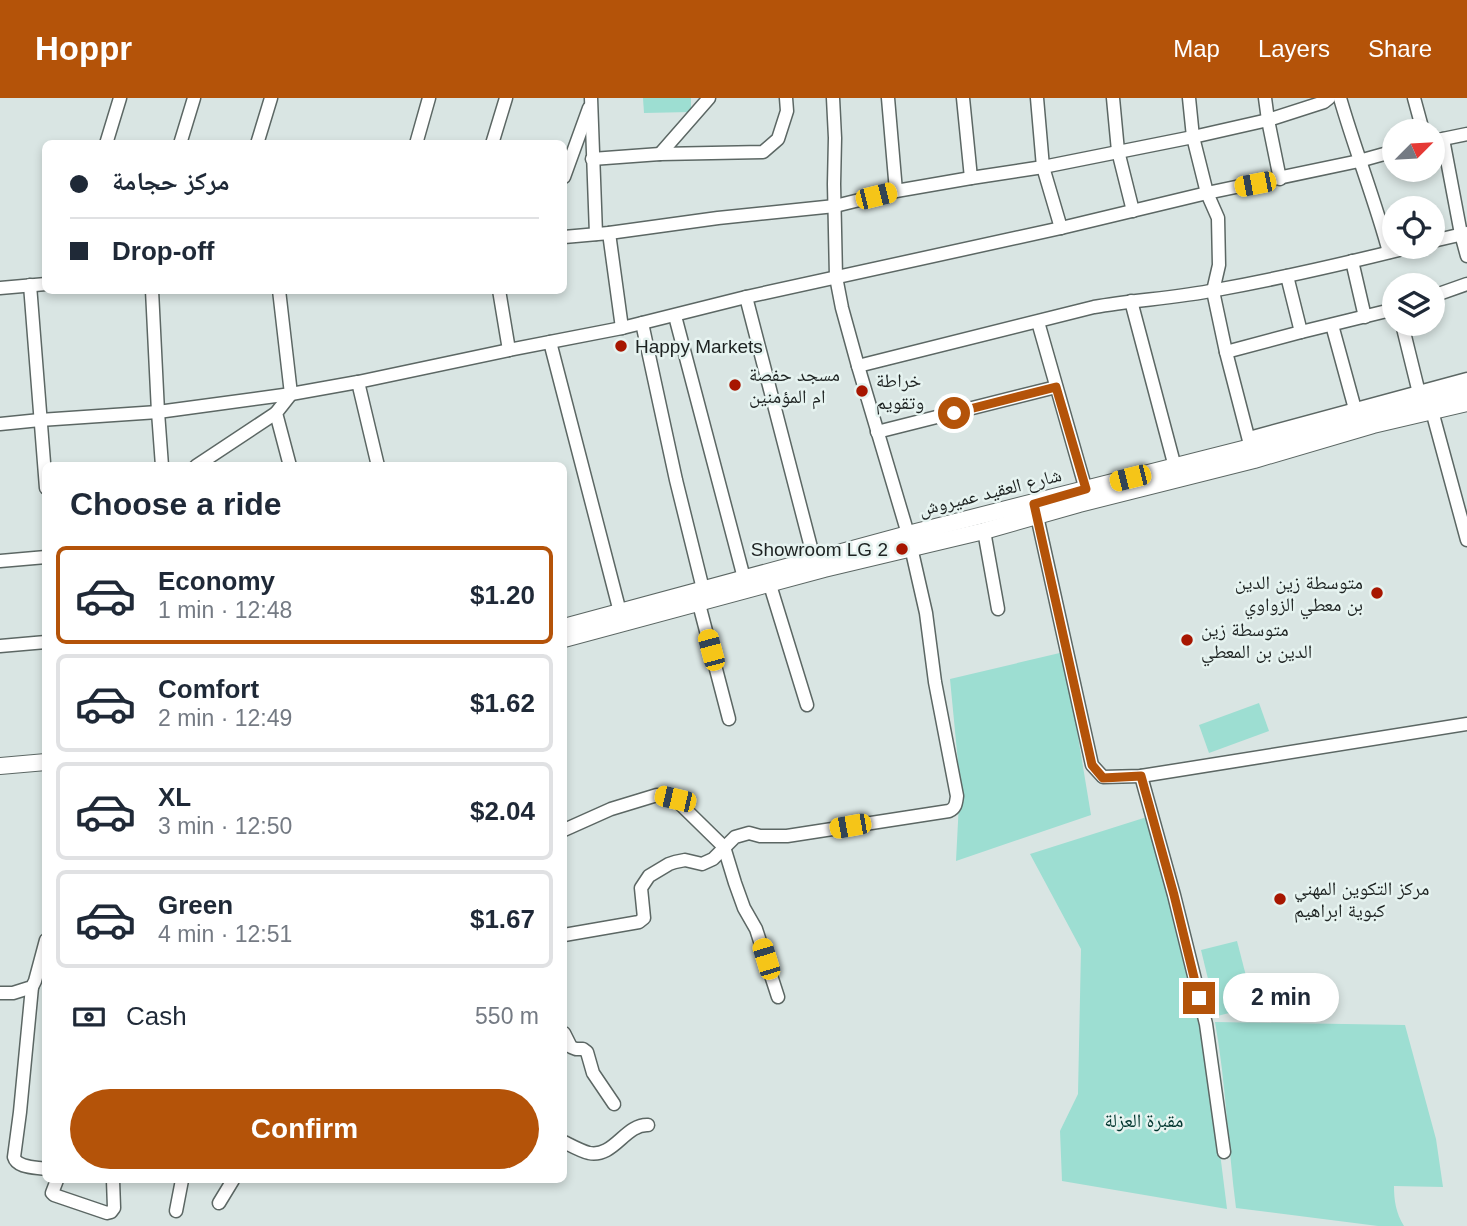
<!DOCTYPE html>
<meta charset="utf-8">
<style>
body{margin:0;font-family:Helvetica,"Noto Naskh Arabic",sans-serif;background:#f2f2f3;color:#1f2937;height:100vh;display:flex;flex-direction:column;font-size:26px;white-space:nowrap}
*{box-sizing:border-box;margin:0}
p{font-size:23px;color:#747a83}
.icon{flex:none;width:38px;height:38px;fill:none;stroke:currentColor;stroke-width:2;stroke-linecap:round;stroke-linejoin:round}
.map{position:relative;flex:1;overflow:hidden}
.panel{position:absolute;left:42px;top:364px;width:525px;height:721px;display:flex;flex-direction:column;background:#fff;border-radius:10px;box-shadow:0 4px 10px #0003}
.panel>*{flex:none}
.hud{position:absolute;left:42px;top:42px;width:525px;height:154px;border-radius:10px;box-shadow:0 4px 10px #0003;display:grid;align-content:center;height:154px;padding:0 28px;background:#fff}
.needle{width:46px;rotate:66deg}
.fabs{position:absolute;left:1382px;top:21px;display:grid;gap:14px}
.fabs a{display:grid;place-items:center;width:63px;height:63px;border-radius:50%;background:#fff;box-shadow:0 4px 10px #0003;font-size:35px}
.end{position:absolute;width:32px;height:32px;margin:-16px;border:9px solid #b45309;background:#fff;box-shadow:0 0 0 4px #fff}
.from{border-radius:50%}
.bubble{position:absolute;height:49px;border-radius:24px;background:#fff;box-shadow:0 4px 10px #0003;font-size:23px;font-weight:600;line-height:49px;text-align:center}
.car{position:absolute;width:21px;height:42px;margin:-21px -10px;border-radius:9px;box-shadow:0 0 5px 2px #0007;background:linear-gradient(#f5c518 24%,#345 0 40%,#f5c518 0 76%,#345 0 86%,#f5c518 0)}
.hud b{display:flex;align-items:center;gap:24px;height:66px;font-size:26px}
.hud b+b{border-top:2px solid #e0e1e3}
.hud i{width:18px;height:18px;background:#1f2937}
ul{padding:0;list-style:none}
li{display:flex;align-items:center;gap:21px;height:98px;margin:0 14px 10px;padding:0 14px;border:4px solid #e0e1e3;border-radius:10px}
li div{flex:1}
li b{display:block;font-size:26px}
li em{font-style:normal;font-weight:600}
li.current{border-color:#b45309}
li>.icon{width:63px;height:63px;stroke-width:1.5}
h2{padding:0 28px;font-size:32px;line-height:84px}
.pay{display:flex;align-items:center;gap:18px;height:77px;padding:0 28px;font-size:26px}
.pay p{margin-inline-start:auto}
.primary-button{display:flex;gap:14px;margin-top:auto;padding:14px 28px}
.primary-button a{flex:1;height:80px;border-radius:42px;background:#b45309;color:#fff;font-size:28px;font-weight:600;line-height:80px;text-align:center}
header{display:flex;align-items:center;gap:42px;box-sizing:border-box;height:98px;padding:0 35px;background:#b45309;color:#fff}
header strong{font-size:33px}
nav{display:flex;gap:38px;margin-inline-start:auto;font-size:24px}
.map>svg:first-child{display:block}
.green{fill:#9dded2}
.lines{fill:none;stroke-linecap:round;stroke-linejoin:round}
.minor-casing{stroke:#5c6764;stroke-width:15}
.major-casing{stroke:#5c6764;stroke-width:18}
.minor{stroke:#fff;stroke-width:12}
.major{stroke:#fff;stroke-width:16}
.route{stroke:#b45309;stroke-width:9}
.poi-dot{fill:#a71600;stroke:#e6f3f0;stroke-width:2.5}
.labels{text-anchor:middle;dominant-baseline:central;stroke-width:5;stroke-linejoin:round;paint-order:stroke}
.poi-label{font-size:19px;fill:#1d2221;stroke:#e6f3f0;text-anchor:start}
.street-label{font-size:19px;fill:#1d2221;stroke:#e6f3f0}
.park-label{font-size:19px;fill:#00352e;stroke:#e6f3f0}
</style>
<header>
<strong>Hoppr</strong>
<nav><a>Map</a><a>Layers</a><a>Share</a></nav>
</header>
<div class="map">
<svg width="1467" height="1128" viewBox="0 0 1467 1128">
<rect width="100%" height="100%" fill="#d9e5e3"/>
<!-- green -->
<g class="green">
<polygon points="643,0 691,0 691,14 644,15"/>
<polygon points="1064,554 1091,717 956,763 960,685 950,581"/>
<polygon points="1259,605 1269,633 1209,655 1199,627"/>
<polygon points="1150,718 1201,922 1212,991 1227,1111 1062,1083 1060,1033 1078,996 1081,851 1030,756"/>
<polygon points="1237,843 1254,909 1217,918 1201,852"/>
<path d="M1215,924L1405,927L1436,1041L1443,1089L1394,1088C1394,1103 1396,1115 1404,1128H1378L1236,1110C1228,1048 1226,985 1215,924Z"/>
</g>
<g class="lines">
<defs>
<g id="minor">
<polyline points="591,0 596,136"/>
<polyline points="888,0 896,93"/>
<polyline points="963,0 971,80"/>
<polyline points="1037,0 1043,69 1061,130"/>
<polyline points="1113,0 1118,53 1133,113"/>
<polyline points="1189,0 1193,39 1207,95 1218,120 1219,167 1213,193 1226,254 1253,358"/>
<polyline points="1265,0 1268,22 1280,81"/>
<path d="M1340,0C1355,52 1375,102 1389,154"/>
<polyline points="1414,0 1423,33"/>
<polyline points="1443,41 1461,136 1467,158"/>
<polyline points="1433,43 1467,36"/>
<polyline points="106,46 120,0"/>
<polyline points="180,46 194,0"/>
<polyline points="257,46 271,0"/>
<polyline points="416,46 429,0"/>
<polyline points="492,46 506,0"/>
<polyline points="660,56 709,0"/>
<polyline points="592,61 660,56 763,54 778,41 787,13 786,0"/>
<polyline points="564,79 589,10"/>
<polyline points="609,135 622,230"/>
<polyline points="564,139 609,135 718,120 835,108 896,93 971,80 1043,69 1193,39 1268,22 1324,4 1329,0"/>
<polyline points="1433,143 1467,135"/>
<polyline points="1352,163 1365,219"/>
<polyline points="1287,178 1301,234"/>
<polyline points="30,187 46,390"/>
<polyline points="0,190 46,186"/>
<polyline points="152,192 158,314 162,368"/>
<polyline points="279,192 291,296 276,315 290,368"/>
<polyline points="499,192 509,252"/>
<polyline points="1433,198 1467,186"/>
<polyline points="746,199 814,461"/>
<polyline points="1131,203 1175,369"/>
<polyline points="675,218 744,480"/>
<polyline points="1038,224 1086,392"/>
<polyline points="642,225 676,382 703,491"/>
<polyline points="1402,226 1419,295 1432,313 1467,442"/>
<polyline points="1332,227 1355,311"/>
<polyline points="550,244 620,514"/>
<polyline points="1226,254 1301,234 1395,211"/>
<path d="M858,268L1094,209C1134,202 1176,200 1216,192C1282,180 1347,165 1411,149"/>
<polyline points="358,284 378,368"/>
<polyline points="0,326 40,322 158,314 291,296 358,284 509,252 622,230 746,199 1061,130 1207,95 1359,63 1395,53"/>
<polyline points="877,334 1056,289"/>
<polyline points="1249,340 1467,281"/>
<polyline points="196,368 276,315"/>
<polyline points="1035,409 1092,667 1103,679 1141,678 1467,626"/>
<polyline points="984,433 998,511"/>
<polyline points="0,463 46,459"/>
<polyline points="770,487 807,607"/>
<polyline points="699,506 729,621"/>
<polyline points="0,548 46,544"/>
<polyline points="1141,678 1174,797 1206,926 1224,1054"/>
<polyline points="564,732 611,711 657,697 675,701 724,749 735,785 744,810 756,831 778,899"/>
<path d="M564,837L639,824L644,820L641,790L649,778L669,766L675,764L685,762L702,766L713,761L735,739L749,735L760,738H787L949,713C956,710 956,705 957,698L935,584L926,515L908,436L858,268L842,210L836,179L834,86L835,40L833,0"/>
<path d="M32,889L20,1014L14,1059C17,1070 35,1069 46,1071"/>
<polyline points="0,895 13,895 32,889 35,883 46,842"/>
<polyline points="564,935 571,949 576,951 583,951 587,954 593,975 614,1006"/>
<path d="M564,1044C572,1048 581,1053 589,1055C614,1060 625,1026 648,1027"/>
<polyline points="57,1082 52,1095 54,1097 107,1115 111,1114 114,1110 113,1082"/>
<polyline points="219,1105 233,1082"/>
<polyline points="176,1113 182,1082"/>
</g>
<g id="major">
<polyline points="564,529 908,436 1251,349 1346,322 1467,291"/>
<polyline points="564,541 824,471 984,433 1079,406 1254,362 1373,327 1467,305"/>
<polyline points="0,668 46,664"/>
</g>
</defs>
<!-- minor casing -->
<use href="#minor" class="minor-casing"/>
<!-- major casing -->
<use href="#major" class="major-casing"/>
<!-- minor -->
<use href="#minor" class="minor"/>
<!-- major -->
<use href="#major" class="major"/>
</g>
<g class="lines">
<!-- route -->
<polyline class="route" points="954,315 1056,289 1086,391 1034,406 1092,667 1103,680 1141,678 1174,797 1199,900"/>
</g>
<!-- markers -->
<g class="poi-dot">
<circle cx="621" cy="248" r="7"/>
<circle cx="735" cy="287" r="7"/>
<circle cx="862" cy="293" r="7"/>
<circle cx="902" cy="451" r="7"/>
<circle cx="1377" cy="495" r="7"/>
<circle cx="1187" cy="542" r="7"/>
<circle cx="1280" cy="801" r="7"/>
</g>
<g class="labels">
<!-- poi labels -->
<g class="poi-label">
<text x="635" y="248">Happy Markets</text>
<text x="749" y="276">مسجد حفصة<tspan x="749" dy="22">ام المؤمنين</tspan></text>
<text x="876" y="282">خراطة<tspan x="876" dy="22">وتقويم</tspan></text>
<text x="888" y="451" text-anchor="end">Showroom LG 2</text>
<text x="1363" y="484" text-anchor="end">متوسطة زين الدين<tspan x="1363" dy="22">بن معطي الزواوي</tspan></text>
<text x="1201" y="531">متوسطة زين<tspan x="1201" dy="22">الدين بن المعطي</tspan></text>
<text x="1294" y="790">مركز التكوين المهني<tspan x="1294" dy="22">كبوية ابراهيم</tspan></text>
</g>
<!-- street labels -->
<g class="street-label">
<text transform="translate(990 394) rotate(-14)">شارع العقيد عميروش</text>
</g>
<!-- park labels -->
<g class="park-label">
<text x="1144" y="1022">مقبرة العزلة</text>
</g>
</g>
</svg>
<div class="fabs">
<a><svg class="needle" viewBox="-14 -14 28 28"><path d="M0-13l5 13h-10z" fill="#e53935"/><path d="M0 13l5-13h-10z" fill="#747a83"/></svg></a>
<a><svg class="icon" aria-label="locate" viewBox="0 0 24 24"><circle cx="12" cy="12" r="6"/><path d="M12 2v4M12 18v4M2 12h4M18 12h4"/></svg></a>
<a><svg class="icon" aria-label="layers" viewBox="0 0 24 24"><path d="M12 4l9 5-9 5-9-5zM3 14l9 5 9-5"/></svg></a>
</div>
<i class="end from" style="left:954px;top:315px"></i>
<i class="end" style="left:1199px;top:900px"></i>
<div class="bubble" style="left:1223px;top:875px;width:116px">2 min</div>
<i class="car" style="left:1255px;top:86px;rotate:259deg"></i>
<i class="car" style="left:876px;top:98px;rotate:76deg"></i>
<i class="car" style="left:1130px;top:380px;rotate:256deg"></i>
<i class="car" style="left:711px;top:552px;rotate:345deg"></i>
<i class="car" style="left:675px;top:701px;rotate:283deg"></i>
<i class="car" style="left:850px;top:728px;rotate:260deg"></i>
<i class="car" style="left:766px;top:861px;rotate:343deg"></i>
<div class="hud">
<b><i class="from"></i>مركز حجامة</b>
<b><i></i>Drop-off</b>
</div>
<section class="panel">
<h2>Choose a ride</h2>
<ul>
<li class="current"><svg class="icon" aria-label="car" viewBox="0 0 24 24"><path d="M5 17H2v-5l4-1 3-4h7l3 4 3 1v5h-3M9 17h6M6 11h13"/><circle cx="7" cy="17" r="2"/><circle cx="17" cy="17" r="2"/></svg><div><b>Economy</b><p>1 min · 12:48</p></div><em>$1.20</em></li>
<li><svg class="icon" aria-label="car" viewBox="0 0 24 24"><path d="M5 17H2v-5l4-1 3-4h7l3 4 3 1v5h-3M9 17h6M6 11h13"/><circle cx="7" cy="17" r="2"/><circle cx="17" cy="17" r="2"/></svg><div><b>Comfort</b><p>2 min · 12:49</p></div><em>$1.62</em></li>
<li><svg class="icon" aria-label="car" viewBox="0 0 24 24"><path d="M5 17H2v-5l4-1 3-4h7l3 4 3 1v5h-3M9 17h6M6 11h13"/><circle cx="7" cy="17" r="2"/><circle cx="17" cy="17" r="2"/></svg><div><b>XL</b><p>3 min · 12:50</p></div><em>$2.04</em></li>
<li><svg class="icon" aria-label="car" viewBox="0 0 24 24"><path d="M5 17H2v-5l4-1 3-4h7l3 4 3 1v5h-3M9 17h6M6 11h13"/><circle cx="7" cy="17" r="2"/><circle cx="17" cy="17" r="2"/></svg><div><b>Green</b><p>4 min · 12:51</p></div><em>$1.67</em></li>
</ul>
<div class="pay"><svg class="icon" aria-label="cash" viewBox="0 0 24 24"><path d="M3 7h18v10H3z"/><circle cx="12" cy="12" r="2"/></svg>Cash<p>550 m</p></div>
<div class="primary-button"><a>Confirm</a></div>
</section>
</div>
